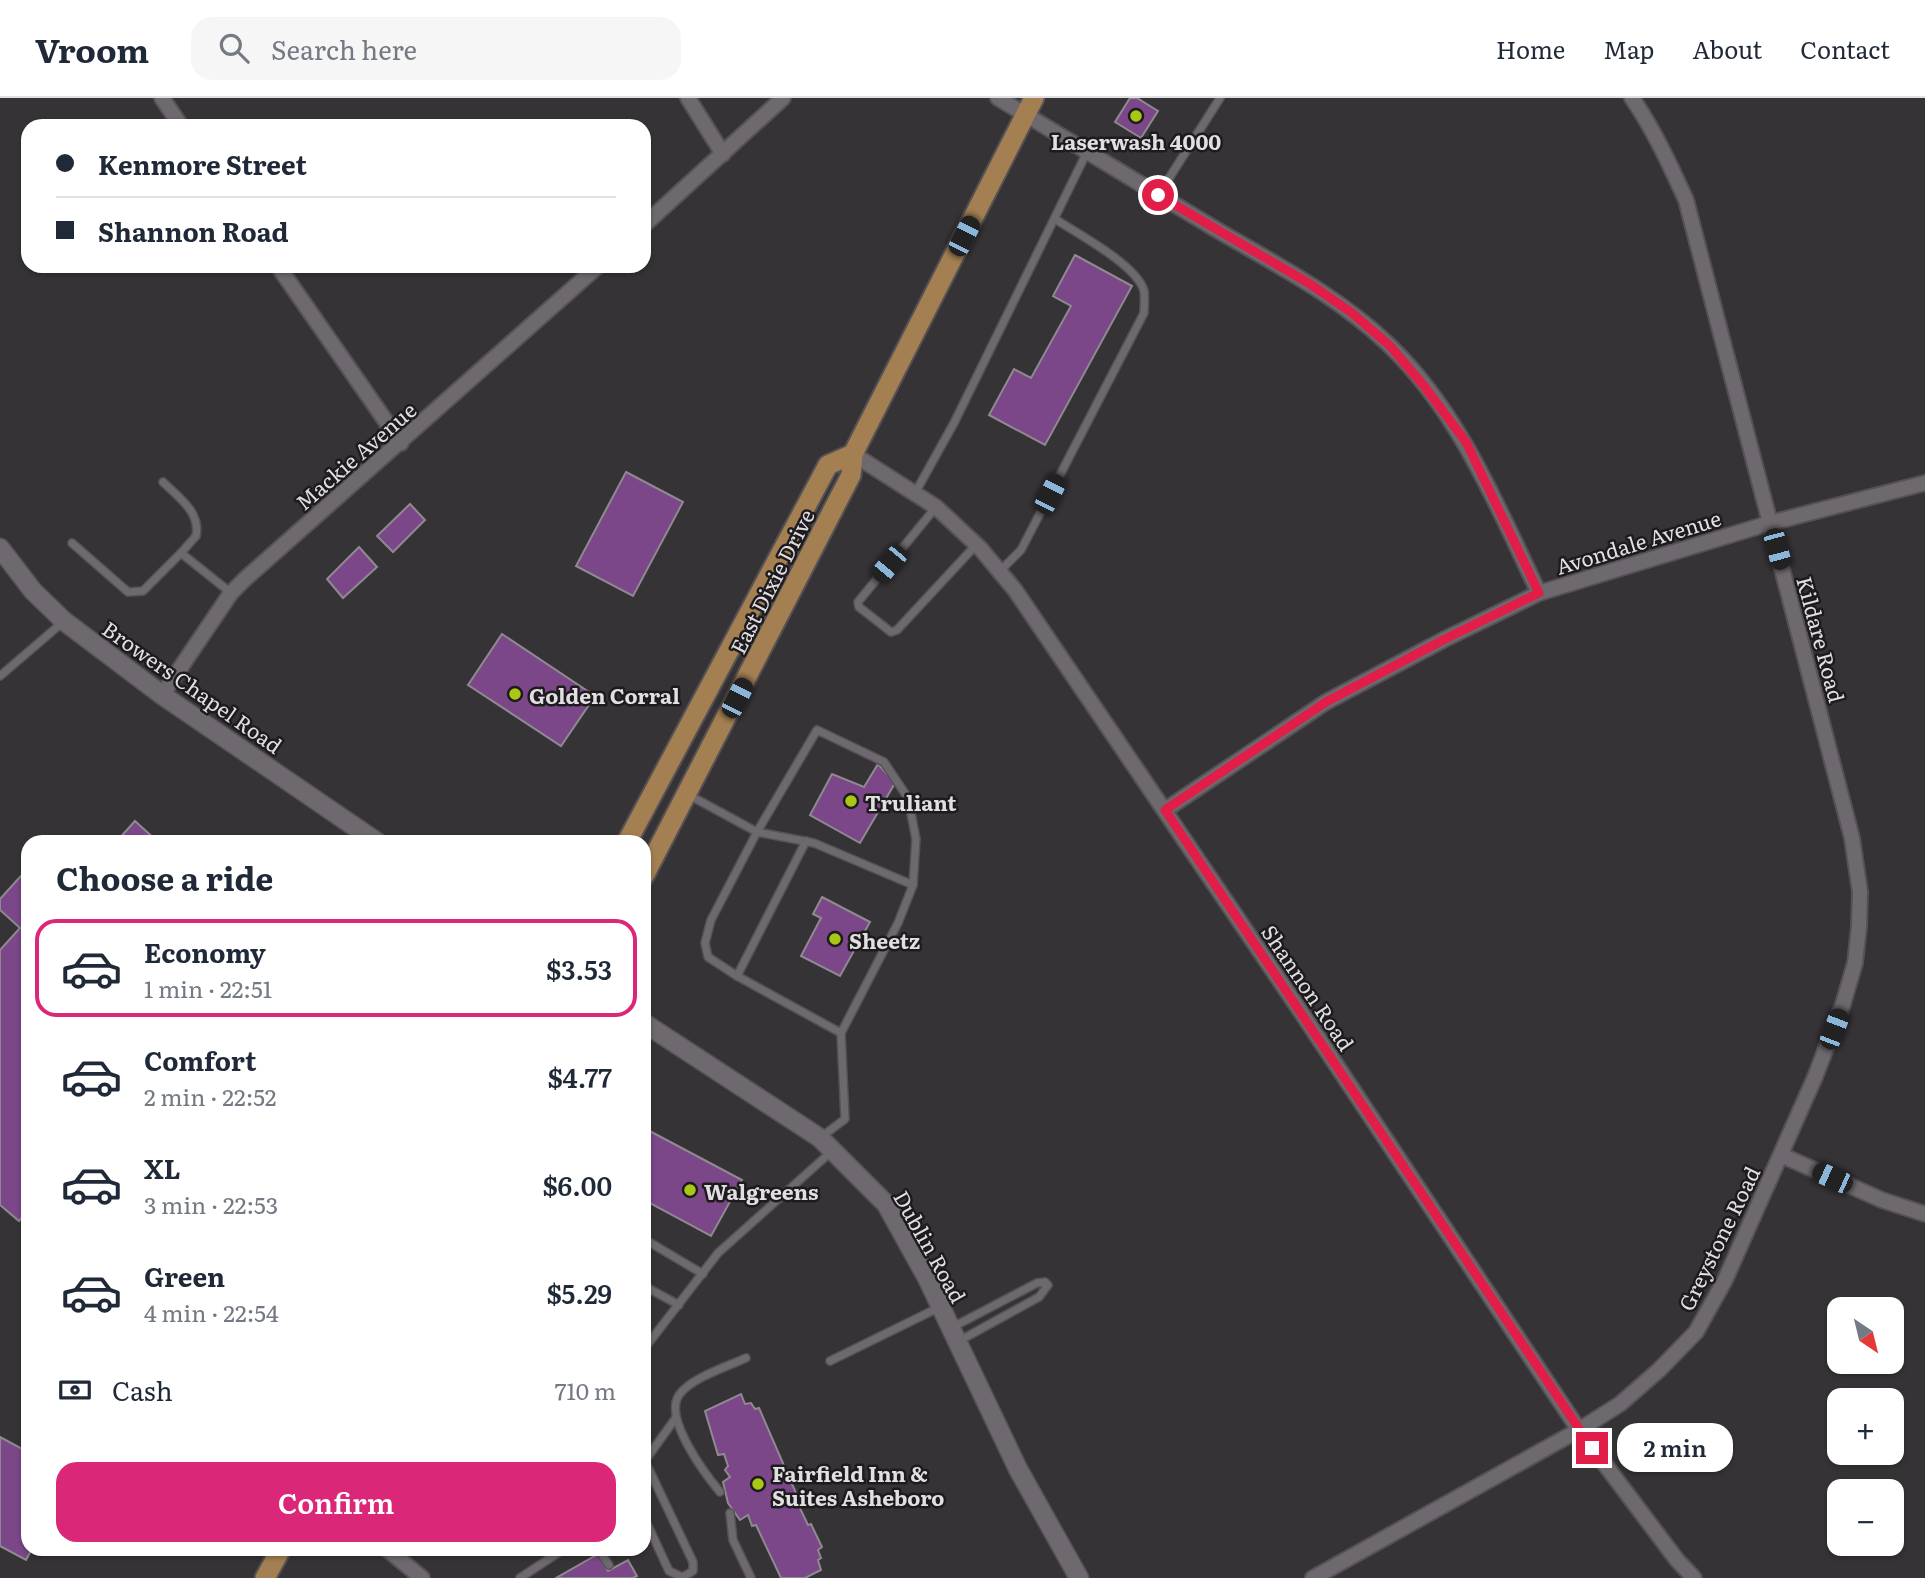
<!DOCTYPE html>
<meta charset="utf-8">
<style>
body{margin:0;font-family:Literata,serif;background:#f6f6f7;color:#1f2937;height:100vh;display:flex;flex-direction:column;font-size:26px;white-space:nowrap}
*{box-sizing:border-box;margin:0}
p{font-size:23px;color:#747a83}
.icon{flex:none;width:38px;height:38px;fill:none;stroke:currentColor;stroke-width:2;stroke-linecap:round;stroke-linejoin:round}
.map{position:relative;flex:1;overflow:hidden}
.side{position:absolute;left:21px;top:737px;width:630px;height:721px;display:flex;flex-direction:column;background:#fff;border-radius:21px;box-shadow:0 2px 5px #0004}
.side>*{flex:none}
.top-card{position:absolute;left:21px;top:21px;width:630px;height:154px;border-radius:21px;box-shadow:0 2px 5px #0004;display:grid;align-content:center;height:154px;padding:0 35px;background:#fff}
.needle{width:46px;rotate:145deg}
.buttons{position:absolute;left:1827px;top:1199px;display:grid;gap:14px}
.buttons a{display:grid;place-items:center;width:77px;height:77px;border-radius:14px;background:#fff;box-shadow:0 2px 5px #0004;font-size:35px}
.end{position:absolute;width:32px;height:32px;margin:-16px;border:9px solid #e11d48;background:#fff;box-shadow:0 0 0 4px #fff}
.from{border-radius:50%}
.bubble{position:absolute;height:49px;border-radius:21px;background:#fff;box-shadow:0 2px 5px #0004;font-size:23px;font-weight:600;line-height:49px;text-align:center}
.car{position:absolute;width:21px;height:42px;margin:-21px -10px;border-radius:9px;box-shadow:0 0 5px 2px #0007;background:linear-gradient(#222 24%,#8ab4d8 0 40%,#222 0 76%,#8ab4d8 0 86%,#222 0)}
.top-card b{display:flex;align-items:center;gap:24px;height:66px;font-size:26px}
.top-card b+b{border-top:2px solid #e0e1e3}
.top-card i{width:18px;height:18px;background:#1f2937}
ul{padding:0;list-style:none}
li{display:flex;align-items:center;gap:21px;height:98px;margin:0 14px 10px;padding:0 21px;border:4px solid transparent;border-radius:21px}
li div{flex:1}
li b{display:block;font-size:26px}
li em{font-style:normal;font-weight:600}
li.selected{border-color:#db2777}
li>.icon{width:63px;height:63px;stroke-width:1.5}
h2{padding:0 35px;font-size:32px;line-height:84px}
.pay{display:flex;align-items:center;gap:18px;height:77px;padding:0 35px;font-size:26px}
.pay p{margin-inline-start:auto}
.action{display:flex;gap:14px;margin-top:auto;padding:14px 35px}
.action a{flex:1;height:80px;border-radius:21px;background:#db2777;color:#fff;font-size:28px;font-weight:600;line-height:80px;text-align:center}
header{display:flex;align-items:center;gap:42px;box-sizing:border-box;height:98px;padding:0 35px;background:#fff;border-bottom:2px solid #e0e1e3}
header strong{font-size:33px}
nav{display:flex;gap:38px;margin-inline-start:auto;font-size:24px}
.search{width:490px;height:63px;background:#f6f6f7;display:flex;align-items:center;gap:18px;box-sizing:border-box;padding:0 24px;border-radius:21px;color:#747a83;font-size:26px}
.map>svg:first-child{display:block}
.building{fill:#7b4788;stroke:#8e8a90;stroke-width:2}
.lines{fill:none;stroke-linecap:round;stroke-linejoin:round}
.service-casing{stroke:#555155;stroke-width:10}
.minor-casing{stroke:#555155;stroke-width:18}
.tertiary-casing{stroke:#555155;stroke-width:21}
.primary-casing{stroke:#555155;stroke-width:23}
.service{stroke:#6d696e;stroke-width:7}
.minor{stroke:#6d696e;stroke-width:14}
.tertiary{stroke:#6d696e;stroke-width:18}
.primary{stroke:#a37f52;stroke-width:19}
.route{stroke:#e11d48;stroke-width:9}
.poi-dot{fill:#aac716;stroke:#1d1b1d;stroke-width:2.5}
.labels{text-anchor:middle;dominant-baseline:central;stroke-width:5;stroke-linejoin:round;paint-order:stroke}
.poi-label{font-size:21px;font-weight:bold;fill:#e2dfe2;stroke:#1d1b1d;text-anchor:start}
.street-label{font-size:21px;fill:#e2dfe2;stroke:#1d1b1d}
</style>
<header>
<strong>Vroom</strong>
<div class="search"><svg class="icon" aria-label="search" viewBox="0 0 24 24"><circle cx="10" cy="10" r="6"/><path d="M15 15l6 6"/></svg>Search here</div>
<nav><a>Home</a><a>Map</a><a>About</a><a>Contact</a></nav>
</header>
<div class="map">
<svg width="1925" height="1480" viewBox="0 0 1925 1480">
<rect width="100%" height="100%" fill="#363337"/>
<!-- building -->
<g class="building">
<polygon points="1130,0 1137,0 1158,13 1141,40 1115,24"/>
<polygon points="1075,157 1132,188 1045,347 989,317 1014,271 1031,280 1071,208 1053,198"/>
<polygon points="626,374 683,404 633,498 576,468"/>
<polygon points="410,406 425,422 393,454 377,438"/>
<polygon points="359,449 377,469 343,500 327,481"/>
<polygon points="502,536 595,598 561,648 468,587"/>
<polygon points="878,666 895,685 860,745 810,717 832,676 864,689"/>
<polygon points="135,723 158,744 116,744"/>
<polygon points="28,770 28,1113 19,1123 0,1107 0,852 20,830 0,812 0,801"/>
<polygon points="822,799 870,824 840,878 801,858 821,820 813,816"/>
<polygon points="644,1030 742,1082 711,1138 644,1102"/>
<polygon points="741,1296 745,1306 751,1305 755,1311 759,1310 796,1395 798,1406 808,1427 811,1426 822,1449 818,1452 821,1460 818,1462 821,1472 805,1480 781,1480 756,1427 752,1428 748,1417 740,1422 728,1405 723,1384 730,1379 725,1372 728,1368 724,1356 718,1357 705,1313"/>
<polygon points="0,1339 28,1354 28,1451 32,1451 26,1462 0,1448"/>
<polygon points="598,1456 608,1473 628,1462 637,1478 633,1480 556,1480"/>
</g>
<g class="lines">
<defs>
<g id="service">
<polyline points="1159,96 1220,0"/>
<path d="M163,384C178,399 201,414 196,438L181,455L231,495"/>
<polyline points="915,395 954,325 1087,54"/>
<polyline points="936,409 858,504 859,509 891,534 897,532 976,447"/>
<polyline points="72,445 128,494 143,493 181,455"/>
<path d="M999,474L1021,452L1144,215C1144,208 1145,200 1144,193C1138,168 1077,135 1055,121"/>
<polyline points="0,578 63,524"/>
<polygon points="817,632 884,664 908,700 916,741 913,787 898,825 841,935 737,878 708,859 705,845 711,822 757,734"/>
<polyline points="687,696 757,734 814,745 913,787"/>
<polyline points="737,878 806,743"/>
<polyline points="820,1040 845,1021 841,935"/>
<polyline points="644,1141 703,1176"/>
<polyline points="644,1188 679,1207"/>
<polyline points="951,1230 1037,1185 1045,1184 1048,1187 1039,1199 959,1243"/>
<polyline points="644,1251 718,1155 832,1053"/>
<polyline points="830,1263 940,1209"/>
<polyline points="645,1363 693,1464 693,1473 681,1480"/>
<polyline points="644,1364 675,1321"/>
<path d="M720,1394C705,1376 663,1320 679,1297C691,1280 726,1269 746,1260"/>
<polyline points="730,1415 733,1442 751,1480"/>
<polyline points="644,1419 669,1473 684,1480"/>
<polyline points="598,1451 609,1467"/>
<polyline points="520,1480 564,1451"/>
</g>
<g id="minor">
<polyline points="162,0 181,28"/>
<polyline points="688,0 723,56"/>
<path d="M998,0C1069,43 1140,86 1212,129C1273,165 1337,197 1389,247C1460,315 1497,408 1539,495"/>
<polyline points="644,127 783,0"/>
<polyline points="278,168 401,345"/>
<polyline points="853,356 936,409 980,450 1015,492 1303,917 1579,1332 1677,1462 1694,1480"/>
<polyline points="162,597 231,495 245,481 598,168"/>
<polyline points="1165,712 1326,604 1445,541 1539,495 1770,425 1925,385"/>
<polyline points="1781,1057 1882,1102 1925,1116"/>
<polyline points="387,1451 422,1480"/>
<path d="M1313,1480L1579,1332L1620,1306L1659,1272L1696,1234L1725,1182L1815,979L1843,906L1855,865L1859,829L1860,794L1852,740L1686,102C1670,67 1654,32 1632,0"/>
</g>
<g id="tertiary">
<polyline points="0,450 33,493 64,523 162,597 377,744"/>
<polyline points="644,925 820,1040 886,1106 927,1180 1018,1371 1079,1480"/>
</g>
<g id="primary">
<polyline points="627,744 828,367 853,356"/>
<polyline points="644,778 851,377 853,356 1034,0"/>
<polyline points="265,1480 281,1451"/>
</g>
</defs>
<!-- service casing -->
<use href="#service" class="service-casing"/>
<!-- minor casing -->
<use href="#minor" class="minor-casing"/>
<!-- tertiary casing -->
<use href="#tertiary" class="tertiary-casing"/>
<!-- primary casing -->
<use href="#primary" class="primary-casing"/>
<!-- service -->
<use href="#service" class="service"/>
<!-- minor -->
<use href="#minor" class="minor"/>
<!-- tertiary -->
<use href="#tertiary" class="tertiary"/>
<!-- primary -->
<use href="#primary" class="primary"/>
</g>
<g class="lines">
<!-- route -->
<polyline class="route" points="1158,97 1310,186 1352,215 1390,248 1424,288 1466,344 1539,495 1445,541 1326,604 1165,712 1592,1350"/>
</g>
<!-- markers -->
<g class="poi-dot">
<circle cx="1136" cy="18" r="7"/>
<circle cx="515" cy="596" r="7"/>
<circle cx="851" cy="703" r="7"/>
<circle cx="835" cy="841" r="7"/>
<circle cx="690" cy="1092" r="7"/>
<circle cx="758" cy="1386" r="7"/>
</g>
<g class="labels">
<!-- poi labels -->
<g class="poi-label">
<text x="1136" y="42" text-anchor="middle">Laserwash 4000</text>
<text x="529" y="596">Golden Corral</text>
<text x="865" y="703">Truliant</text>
<text x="849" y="841">Sheetz</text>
<text x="704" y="1092">Walgreens</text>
<text x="772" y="1374">Fairfield Inn &amp;<tspan x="772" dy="24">Suites Asheboro</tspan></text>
</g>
<!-- street labels -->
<g class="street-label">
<text transform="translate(355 357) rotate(-41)">Mackie Avenue</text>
<text transform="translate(1638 443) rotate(-17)">Avondale Avenue</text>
<text transform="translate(771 483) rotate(-63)">East Dixie Drive</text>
<text transform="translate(1822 541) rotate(75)">Kildare Road</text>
<text transform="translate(193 588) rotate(35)">Browers Chapel Road</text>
<text transform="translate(1309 889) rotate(56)">Shannon Road</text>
<text transform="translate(1718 1140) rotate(-64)">Greystone Road</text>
<text transform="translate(931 1148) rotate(61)">Dublin Road</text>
</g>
</g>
</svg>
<div class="buttons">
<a><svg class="needle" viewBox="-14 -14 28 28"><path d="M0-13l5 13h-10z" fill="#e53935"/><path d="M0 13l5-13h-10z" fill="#747a83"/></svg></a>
<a>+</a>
<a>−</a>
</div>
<i class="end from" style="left:1158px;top:97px"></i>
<i class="end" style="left:1592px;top:1350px"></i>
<div class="bubble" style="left:1617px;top:1325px;width:116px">2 min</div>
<i class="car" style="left:964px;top:138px;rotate:27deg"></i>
<i class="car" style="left:1050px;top:396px;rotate:27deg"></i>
<i class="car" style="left:1777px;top:451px;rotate:165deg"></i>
<i class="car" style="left:889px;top:466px;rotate:220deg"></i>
<i class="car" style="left:737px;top:600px;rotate:27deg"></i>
<i class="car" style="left:1834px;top:931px;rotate:21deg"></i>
<i class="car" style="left:1832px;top:1080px;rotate:294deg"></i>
<div class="top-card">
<b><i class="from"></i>Kenmore Street</b>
<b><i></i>Shannon Road</b>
</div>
<section class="side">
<h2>Choose a ride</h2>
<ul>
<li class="selected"><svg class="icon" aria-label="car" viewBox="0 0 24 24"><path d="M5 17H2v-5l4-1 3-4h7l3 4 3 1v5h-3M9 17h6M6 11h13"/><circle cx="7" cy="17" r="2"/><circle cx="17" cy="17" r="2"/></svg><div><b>Economy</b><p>1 min · 22:51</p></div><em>$3.53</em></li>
<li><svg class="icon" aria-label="car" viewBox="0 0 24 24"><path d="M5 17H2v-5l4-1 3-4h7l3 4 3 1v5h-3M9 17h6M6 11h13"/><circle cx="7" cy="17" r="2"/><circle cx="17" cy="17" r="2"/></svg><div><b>Comfort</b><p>2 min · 22:52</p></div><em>$4.77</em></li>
<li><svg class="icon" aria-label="car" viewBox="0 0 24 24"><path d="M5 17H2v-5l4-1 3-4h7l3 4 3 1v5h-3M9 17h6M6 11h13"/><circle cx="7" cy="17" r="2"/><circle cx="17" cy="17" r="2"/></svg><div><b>XL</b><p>3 min · 22:53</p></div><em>$6.00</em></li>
<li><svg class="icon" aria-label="car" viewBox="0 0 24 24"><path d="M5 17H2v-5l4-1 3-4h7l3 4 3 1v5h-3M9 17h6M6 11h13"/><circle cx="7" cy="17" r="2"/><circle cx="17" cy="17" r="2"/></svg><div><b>Green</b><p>4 min · 22:54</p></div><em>$5.29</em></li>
</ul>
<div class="pay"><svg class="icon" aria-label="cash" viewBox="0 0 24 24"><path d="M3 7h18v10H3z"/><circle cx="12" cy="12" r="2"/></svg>Cash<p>710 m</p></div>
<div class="action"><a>Confirm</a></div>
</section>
</div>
